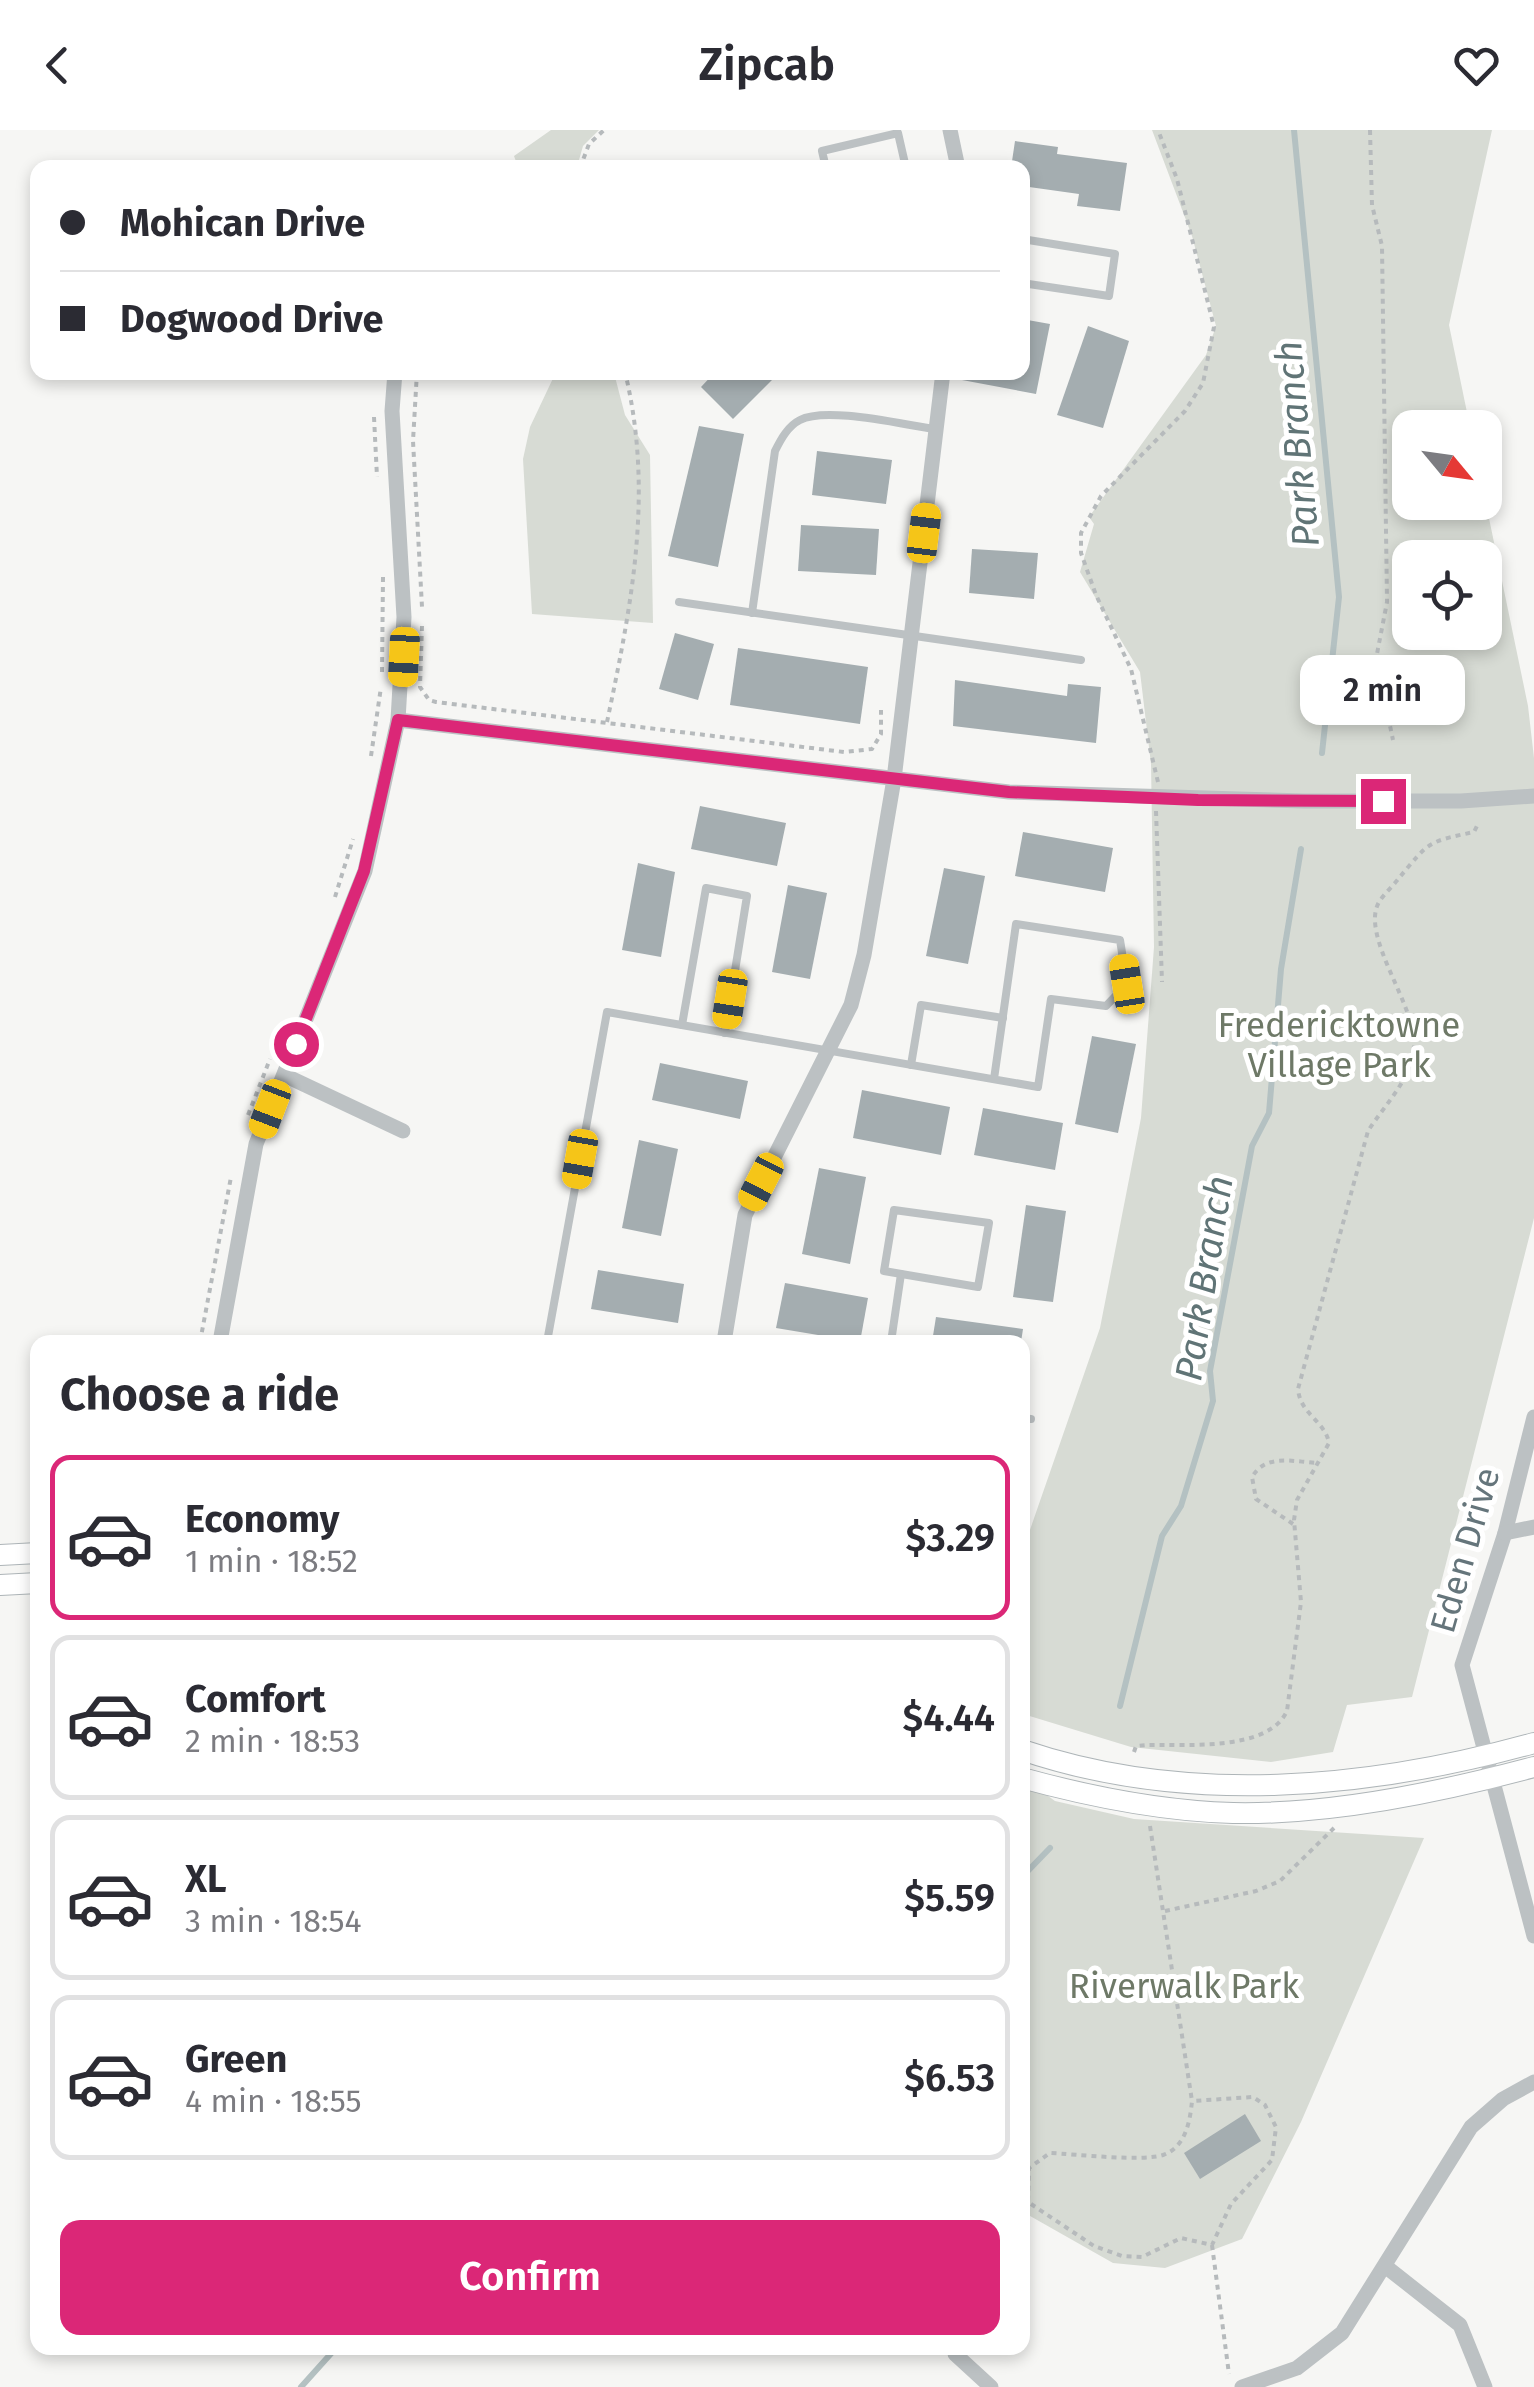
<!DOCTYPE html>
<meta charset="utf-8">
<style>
body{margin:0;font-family:"Fira Sans",sans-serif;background:#f7f7f7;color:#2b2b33;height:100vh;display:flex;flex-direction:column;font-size:38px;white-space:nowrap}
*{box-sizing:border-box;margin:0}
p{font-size:32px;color:#7c7c81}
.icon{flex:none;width:55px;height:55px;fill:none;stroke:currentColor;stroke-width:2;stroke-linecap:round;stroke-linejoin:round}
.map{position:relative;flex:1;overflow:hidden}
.side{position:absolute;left:30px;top:1205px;width:1000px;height:1020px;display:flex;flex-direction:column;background:#fff;border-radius:20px;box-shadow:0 5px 15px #0003}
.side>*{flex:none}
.guide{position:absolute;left:30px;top:30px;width:1000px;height:220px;border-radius:20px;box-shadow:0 5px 15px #0003;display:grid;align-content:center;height:220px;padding:0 30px;background:#fff}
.needle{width:65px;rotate:119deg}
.tools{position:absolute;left:1392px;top:280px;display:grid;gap:20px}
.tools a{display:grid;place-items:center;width:110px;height:110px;border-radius:20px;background:#fff;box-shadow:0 5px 15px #0003;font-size:50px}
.end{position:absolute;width:45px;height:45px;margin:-22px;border:12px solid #db2777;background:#fff;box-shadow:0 0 0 5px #fff}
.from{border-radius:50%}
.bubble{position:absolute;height:70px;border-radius:20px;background:#fff;box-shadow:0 5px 15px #0003;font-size:32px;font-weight:600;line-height:70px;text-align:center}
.car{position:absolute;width:30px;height:60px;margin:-30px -15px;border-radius:12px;box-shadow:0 0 8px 2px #0007;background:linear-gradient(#f5c518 24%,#345 0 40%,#f5c518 0 76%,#345 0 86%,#f5c518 0)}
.guide b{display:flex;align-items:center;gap:35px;height:95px;font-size:38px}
.guide b+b{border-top:2px solid #e1e1e2}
.guide i{width:25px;height:25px;background:#2b2b33}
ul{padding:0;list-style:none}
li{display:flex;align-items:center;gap:30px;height:165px;margin:0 20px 15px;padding:0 10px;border:5px solid #e1e1e2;border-radius:20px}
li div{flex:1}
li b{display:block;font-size:38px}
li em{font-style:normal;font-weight:600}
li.current{border-color:#db2777}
li>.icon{width:90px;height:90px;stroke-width:1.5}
h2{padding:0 30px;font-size:45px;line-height:120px}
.button{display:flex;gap:20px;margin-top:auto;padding:20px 30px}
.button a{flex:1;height:115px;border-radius:20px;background:#db2777;color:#fff;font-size:40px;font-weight:600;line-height:115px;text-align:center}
header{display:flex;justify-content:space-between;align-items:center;height:130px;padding:0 30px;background:#fff;font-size:45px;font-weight:600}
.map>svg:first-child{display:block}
.green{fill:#d7dbd4;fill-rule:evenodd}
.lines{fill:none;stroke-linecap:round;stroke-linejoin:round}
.stream{stroke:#b4c1c2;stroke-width:6}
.building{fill:#a4adb0}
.secondary-casing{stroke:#aeb5b8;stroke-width:22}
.path{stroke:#b6babc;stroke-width:4;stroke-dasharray:5 5;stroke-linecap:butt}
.service{stroke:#bcc1c3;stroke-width:8}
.minor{stroke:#bcc1c3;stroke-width:15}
.secondary{stroke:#fff;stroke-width:20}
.route{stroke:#db2777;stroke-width:12}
.labels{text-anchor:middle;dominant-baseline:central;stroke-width:10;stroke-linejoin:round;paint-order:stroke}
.park-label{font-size:35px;fill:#6e7967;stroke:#fff}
.street-label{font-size:35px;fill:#65757b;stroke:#fff}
.water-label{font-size:38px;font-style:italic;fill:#607476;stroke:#fff}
</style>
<header><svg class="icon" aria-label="back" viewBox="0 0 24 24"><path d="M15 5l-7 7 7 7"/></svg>Zipcab<svg class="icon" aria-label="heart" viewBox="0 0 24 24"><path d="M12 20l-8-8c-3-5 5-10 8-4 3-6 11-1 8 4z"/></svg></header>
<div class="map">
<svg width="1534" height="2257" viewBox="0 0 1534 2257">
<rect width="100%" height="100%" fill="#f6f6f4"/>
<!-- green -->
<g class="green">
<polygon points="551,0 599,0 583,16 577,37 518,37 514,26"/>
<path d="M1152,0H1492L1449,195L1470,297L1410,298V372H1485V369L1528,576L1534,628V1088L1412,1567L1347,1575L1333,1622L1271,1632L1131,1617L1023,1584V1420L1100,1198L1141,988L1154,817L1151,634L1140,542L1080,442L1094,394L1089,387L1206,225L1216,196L1192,106ZM1410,428H1485V502H1410Z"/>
<polygon points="556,242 614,243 625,285 650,325 653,493 532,484 523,329 530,297"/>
<polygon points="1023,1648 1055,1671 1134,1689 1424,1708 1301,1992 1242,2109 1165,2138 1113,2133 1023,2082"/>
</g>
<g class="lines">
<!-- stream -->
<g class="stream">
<polyline points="1294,0 1339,467 1322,623"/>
<polyline points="1120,1576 1162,1406 1181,1376 1213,1271 1210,1241 1252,1016 1269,983 1281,839 1301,719"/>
<polyline points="1022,1747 1050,1718"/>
<polyline points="301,2257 336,2218"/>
</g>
</g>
<!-- building -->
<g class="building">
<polygon points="1015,11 1058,17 1057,24 1127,33 1120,81 1077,76 1079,64 1022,56 1022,38 1011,38"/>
<polygon points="1022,189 1050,194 1036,264 962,250 963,242 1022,242"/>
<polygon points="1088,196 1129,211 1103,298 1057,285"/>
<polygon points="715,242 780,242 733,289 701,257"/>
<polygon points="699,296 744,304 718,437 668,426"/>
<polygon points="817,321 892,330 886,374 812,365"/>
<polygon points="801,395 879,399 876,445 798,441"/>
<polygon points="972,419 1038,423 1034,469 969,463"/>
<polygon points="675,503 714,514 698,570 659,559"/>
<polygon points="738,518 868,537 860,594 730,575"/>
<polygon points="955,550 1067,566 1068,554 1101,557 1096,613 953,596"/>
<polygon points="700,676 786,693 777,736 691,719"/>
<polygon points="1023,702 1113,718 1105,762 1015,746"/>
<polygon points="638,733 675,742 661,827 622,820"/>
<polygon points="944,738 985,746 968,834 926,826"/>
<polygon points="788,755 827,763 810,849 772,842"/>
<polygon points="1092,906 1136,914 1118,1003 1075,994"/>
<polygon points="660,933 748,951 740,989 652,970"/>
<polygon points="862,960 950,977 941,1025 853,1008"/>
<polygon points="983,978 1063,993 1055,1040 974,1025"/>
<polygon points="639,1010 678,1019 661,1106 622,1098"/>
<polygon points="819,1038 866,1047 850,1134 802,1124"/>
<polygon points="1026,1075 1066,1081 1053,1172 1013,1167"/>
<polygon points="598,1140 684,1154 678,1193 591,1179"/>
<polygon points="785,1153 868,1168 860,1212 776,1198"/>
<polygon points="936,1187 1023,1199 1021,1212 932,1212"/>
<polygon points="1245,1984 1261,2011 1200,2049 1184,2023"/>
</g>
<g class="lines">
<defs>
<g id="secondary">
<polyline points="0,1425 38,1423"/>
<polyline points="0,1455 38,1453"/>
<path d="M1022,1620C1187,1676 1369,1659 1534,1613"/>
<path d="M1022,1648C1091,1667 1162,1681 1233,1683C1329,1685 1441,1662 1534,1637"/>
</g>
</defs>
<!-- secondary casing -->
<use href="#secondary" class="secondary-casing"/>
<!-- path -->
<g class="path">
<polyline points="1370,0 1372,75 1382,116 1387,472 1376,529 1393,610"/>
<polyline points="580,38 589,14 604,0"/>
<polyline points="417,242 413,311 422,477"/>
<polyline points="374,287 377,347"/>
<polyline points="422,496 420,557 429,570 436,572 844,622 872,619 881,604 881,580"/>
<polyline points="382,542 383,447"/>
<path d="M607,592C632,473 654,362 625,242"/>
<polyline points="371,626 381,557"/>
<polyline points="1158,652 1131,539 1096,465 1081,423 1081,403 1101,366 1185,281 1203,253 1214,197 1177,49 1158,0"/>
<polyline points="1156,681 1162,852"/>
<polyline points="335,767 353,709"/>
<polyline points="248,985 270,929"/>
<polyline points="200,1212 231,1047"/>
<path d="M1293,1394L1256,1369L1252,1347C1266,1323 1294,1332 1318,1333"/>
<path d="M1134,1622L1136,1616L1146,1615C1185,1614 1268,1622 1287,1581L1301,1472L1294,1390L1297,1370L1329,1313C1325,1291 1300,1284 1298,1259L1368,1001C1385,974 1415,946 1414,912C1414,873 1360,805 1379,772C1384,764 1393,756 1399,748C1430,711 1427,712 1474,702L1477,696"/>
<path d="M1150,1696L1192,1971C1190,1991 1186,2017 1163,2025C1141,2032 1076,2024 1050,2023L1029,2038L1028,2072L1094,2116L1122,2126L1142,2127L1181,2108L1212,2115L1231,2074L1272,2030L1276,1997L1265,1975L1253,1967L1192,1971"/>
<polyline points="1165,1781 1256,1761 1280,1751 1334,1698"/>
<polyline points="1212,2115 1229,2244"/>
</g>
<!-- service -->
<g class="service">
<polyline points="826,38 822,21 898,3 906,38"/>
<polyline points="1022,109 1115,124 1109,166 1022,153"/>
<polyline points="679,472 1081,530"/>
<path d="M752,483L775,321C781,309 788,296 800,290C826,276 904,295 935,299"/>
<polyline points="682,895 706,758 747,766 725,903"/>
<polyline points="911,935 921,875 1003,888"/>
<polygon points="894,1080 989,1093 978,1157 884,1141"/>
<polyline points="547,1212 607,882 1038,957 1051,869 1106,876 1127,854 1120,810 1016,794 994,949"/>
<polyline points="891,1212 901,1144"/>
<polyline points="1022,1288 1031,1289"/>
</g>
<!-- minor -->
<g class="minor">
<polyline points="950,0 958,38"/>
<polyline points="398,590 1009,662 1304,671 1461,671 1534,666"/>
<polyline points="284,945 403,1001"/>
<polyline points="220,1212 256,1014 365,741 398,590 404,487 392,281 395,242"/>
<polyline points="724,1212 745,1085 851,875 864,825 894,649 943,242"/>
<polyline points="1534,1287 1505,1403 1462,1535 1534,1806"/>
<polyline points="1505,1403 1534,1397"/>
<polyline points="1385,2136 1460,2195 1485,2257"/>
<polyline points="955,2224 991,2257"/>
<polyline points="1242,2257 1297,2238 1342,2203 1471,1997 1503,1969 1534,1952"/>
</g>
<!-- secondary -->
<use href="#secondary" class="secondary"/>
</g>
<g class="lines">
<!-- route -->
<polyline class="route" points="296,914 364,741 398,590 1009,662 1198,670 1383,671"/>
</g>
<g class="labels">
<!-- park labels -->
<g class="park-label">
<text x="1339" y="895">Fredericktowne<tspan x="1339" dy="40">Village Park</tspan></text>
<text x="1184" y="1856">Riverwalk Park</text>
</g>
<!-- street labels -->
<g class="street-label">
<text transform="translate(1465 1420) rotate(-74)">Eden Drive</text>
</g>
<!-- water labels -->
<g class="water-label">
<text transform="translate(1297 314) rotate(-95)">Park Branch</text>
<text transform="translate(1204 1148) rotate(-81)">Park Branch</text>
</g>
</g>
</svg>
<div class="tools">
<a><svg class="needle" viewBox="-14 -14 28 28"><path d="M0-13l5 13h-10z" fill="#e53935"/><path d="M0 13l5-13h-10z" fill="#7c7c81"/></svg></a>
<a><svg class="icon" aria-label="locate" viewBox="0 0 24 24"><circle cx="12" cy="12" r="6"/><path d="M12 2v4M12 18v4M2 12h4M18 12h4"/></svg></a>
</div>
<i class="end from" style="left:296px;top:914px"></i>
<i class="end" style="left:1383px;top:671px"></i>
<div class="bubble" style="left:1300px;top:525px;width:165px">2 min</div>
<i class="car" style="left:924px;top:403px;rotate:7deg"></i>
<i class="car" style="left:404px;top:527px;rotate:183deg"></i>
<i class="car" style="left:1127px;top:854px;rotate:351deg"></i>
<i class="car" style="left:730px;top:869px;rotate:189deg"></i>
<i class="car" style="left:270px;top:979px;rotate:201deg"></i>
<i class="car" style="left:580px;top:1029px;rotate:190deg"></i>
<i class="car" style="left:761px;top:1052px;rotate:207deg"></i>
<div class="guide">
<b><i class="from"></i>Mohican Drive</b>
<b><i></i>Dogwood Drive</b>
</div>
<section class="side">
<h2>Choose a ride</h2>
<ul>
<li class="current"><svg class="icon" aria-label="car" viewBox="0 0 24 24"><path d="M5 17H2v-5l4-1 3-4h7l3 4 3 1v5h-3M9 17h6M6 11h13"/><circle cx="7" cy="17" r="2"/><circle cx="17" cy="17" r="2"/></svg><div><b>Economy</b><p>1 min · 18:52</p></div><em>$3.29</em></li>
<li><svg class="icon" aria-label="car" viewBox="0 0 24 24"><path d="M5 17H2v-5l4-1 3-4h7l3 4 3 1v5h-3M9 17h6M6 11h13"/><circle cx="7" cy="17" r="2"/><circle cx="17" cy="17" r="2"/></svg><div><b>Comfort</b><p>2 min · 18:53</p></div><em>$4.44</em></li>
<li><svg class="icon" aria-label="car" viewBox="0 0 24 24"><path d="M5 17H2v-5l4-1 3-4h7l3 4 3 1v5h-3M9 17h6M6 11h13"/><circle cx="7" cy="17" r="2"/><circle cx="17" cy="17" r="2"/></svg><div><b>XL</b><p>3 min · 18:54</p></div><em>$5.59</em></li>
<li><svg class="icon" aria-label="car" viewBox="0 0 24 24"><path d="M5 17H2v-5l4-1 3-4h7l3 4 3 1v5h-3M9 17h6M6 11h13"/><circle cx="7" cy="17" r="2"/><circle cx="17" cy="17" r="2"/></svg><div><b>Green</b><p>4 min · 18:55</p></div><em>$6.53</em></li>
</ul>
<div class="button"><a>Confirm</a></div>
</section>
</div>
